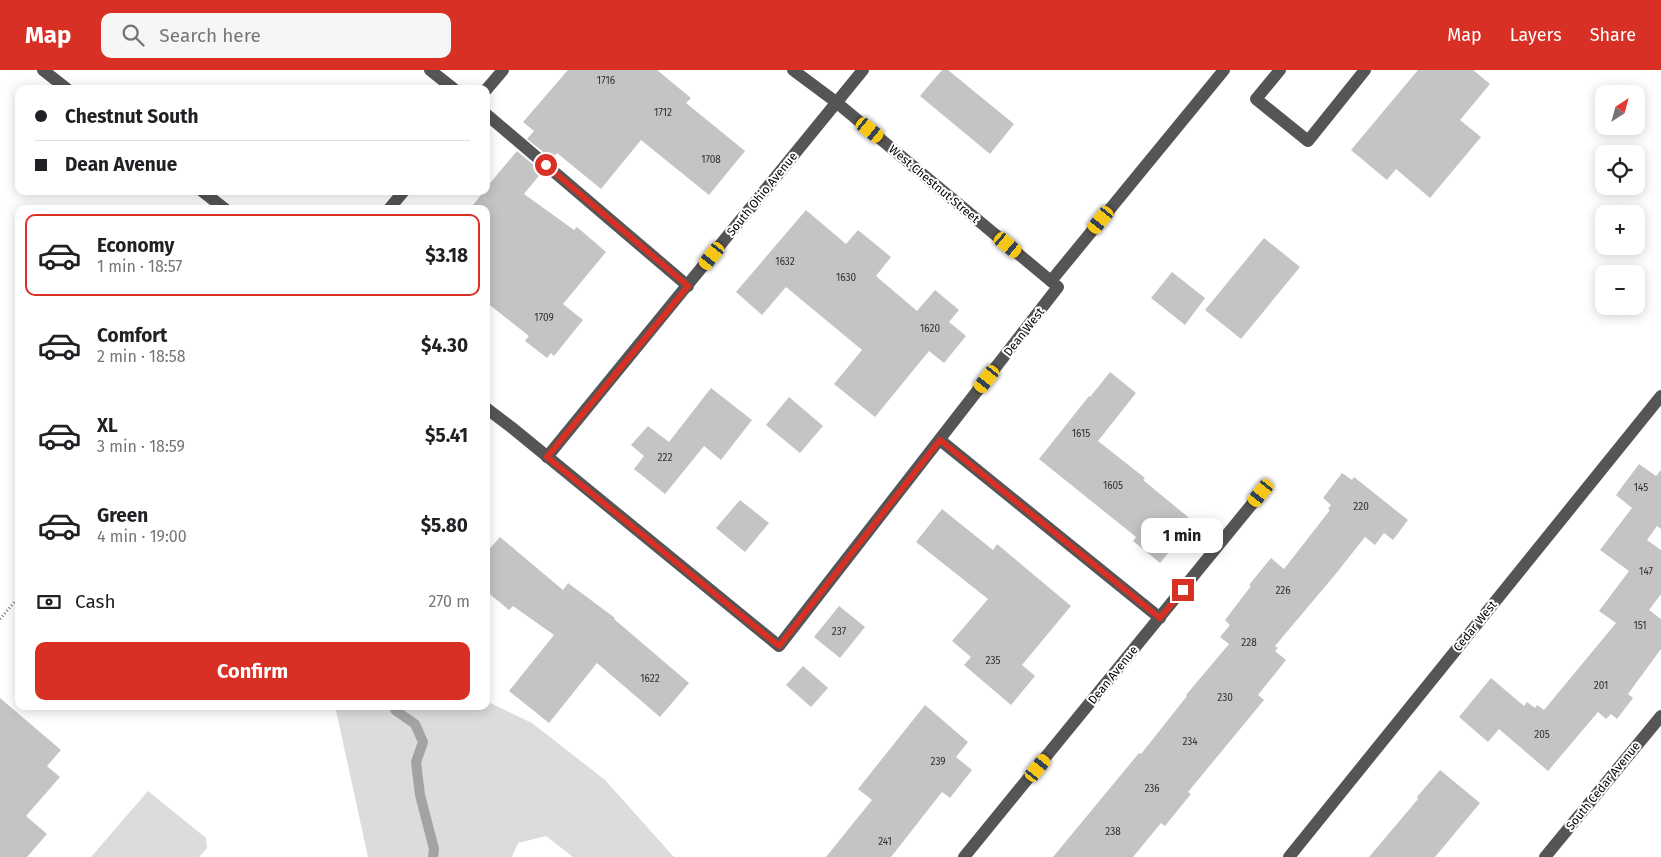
<!DOCTYPE html>
<meta charset="utf-8">
<style>
body{margin:0;font-family:"Fira Sans",sans-serif;background:#f6f6f6;color:#202124;height:100vh;display:flex;flex-direction:column;font-size:19px;white-space:nowrap}
*{box-sizing:border-box;margin:0}
p{font-size:16px;color:#757577}
.icon{flex:none;width:28px;height:28px;fill:none;stroke:currentColor;stroke-width:2;stroke-linecap:round;stroke-linejoin:round}
.map{position:relative;flex:1;overflow:hidden}
.side{position:absolute;left:15px;top:135px;width:475px;height:505px;display:flex;flex-direction:column;background:#fff;border-radius:10px;box-shadow:0 2px 12px #0003}
.side>*{flex:none}
.top-card{position:absolute;left:15px;top:15px;width:475px;height:110px;border-radius:10px;box-shadow:0 2px 12px #0003;display:grid;align-content:center;height:110px;padding:0 20px;background:#fff}
.needle{width:32px;rotate:36deg}
.fabs{position:absolute;left:1595px;top:15px;display:grid;gap:10px}
.fabs a{display:grid;place-items:center;width:50px;height:50px;border-radius:10px;background:#fff;box-shadow:0 2px 12px #0003;font-size:25px}
.end{position:absolute;width:22px;height:22px;margin:-11px;border:6px solid #d93025;background:#fff;box-shadow:0 0 0 2px #fff}
.from{border-radius:50%}
.bubble{position:absolute;height:35px;border-radius:10px;background:#fff;box-shadow:0 2px 12px #0003;font-size:16px;font-weight:700;line-height:35px;text-align:center}
.car{position:absolute;width:15px;height:30px;margin:-15px -8px;border-radius:6px;box-shadow:0 0 4px 1px #0007;background:linear-gradient(#f5c518 24%,#345 0 40%,#f5c518 0 76%,#345 0 86%,#f5c518 0)}
.top-card b{display:flex;align-items:center;gap:18px;height:48px;font-size:19px}
.top-card b+b{border-top:1px solid #e0e0e0}
.top-card i{width:12px;height:12px;background:#202124}
ul{padding:9px 0 0;list-style:none}
li{display:flex;align-items:center;gap:15px;height:82px;margin:0 10px 8px;padding:0 10px;border:2px solid transparent;border-radius:10px}
li div{flex:1}
li b{display:block;font-size:19px}
li em{font-style:normal;font-weight:700}
li.on{border-color:#d93025}
li>.icon{width:45px;height:45px;stroke-width:1.5}
.pay{display:flex;align-items:center;gap:12px;height:55px;padding:0 20px;font-size:19px}
.pay p{margin-inline-start:auto}
.primary-button{display:flex;gap:10px;margin-top:auto;padding:10px 20px}
.primary-button a{flex:1;height:58px;border-radius:10px;background:#d93025;color:#fff;font-size:20px;font-weight:700;line-height:58px;text-align:center}
header{display:flex;align-items:center;gap:30px;box-sizing:border-box;height:70px;padding:0 25px;background:#d93025;color:#fff}
header strong{font-size:24px}
nav{display:flex;gap:28px;margin-inline-start:auto;font-size:18px}
.search{width:350px;height:45px;background:#f6f6f6;display:flex;align-items:center;gap:12px;box-sizing:border-box;padding:0 18px;border-radius:10px;color:#757577;font-size:19px}
.map>svg:first-child{display:block}
.green{fill:#dcdcdc}
.lines{fill:none;stroke-linecap:round;stroke-linejoin:round}
.stream{stroke:#a3a3a3;stroke-width:10}
.building{fill:#c4c4c4}
.path{stroke:#777;stroke-width:3;stroke-dasharray:1 2.5;stroke-linecap:butt}
.minor{stroke:#555;stroke-width:12}
.route{stroke:#d93025;stroke-width:6}
.labels{text-anchor:middle;dominant-baseline:central;stroke-width:4;stroke-linejoin:round;paint-order:stroke}
.number-label{font-size:10px;fill:#313131}
.street-label{font-size:12px;fill:#000;stroke:#fff}
</style>
<header>
<strong>Map</strong>
<div class="search"><svg class="icon" aria-label="search" viewBox="0 0 24 24"><circle cx="10" cy="10" r="6"/><path d="M15 15l6 6"/></svg>Search here</div>
<nav><a>Map</a><a>Layers</a><a>Share</a></nav>
</header>
<div class="map">
<svg width="1661" height="787" viewBox="0 0 1661 787">
<rect width="100%" height="100%" fill="#fff"/>
<!-- green -->
<g class="green">
<polygon points="486,631 532,653 605,710 674,787 573,787 546,766 518,773 512,787 368,787 335,636 486,636"/>
<polygon points="148,721 206,768 207,778 199,787 91,787"/>
</g>
<g class="lines">
<!-- stream -->
<polyline class="stream" points="395,636 395,640 415,654 423,672 416,692 420,725 434,779 433,787"/>
</g>
<!-- building -->
<g class="building">
<polygon points="568,0 657,0 691,28 686,33 745,81 709,125 641,70 601,119 557,83 552,89 527,69 534,61 523,52"/>
<polygon points="942,0 948,0 1014,54 990,84 920,26"/>
<polygon points="1418,0 1473,0 1490,14 1460,50 1481,67 1430,128 1396,99 1387,110 1351,80"/>
<polygon points="517,81 542,102 524,124 574,160 577,157 606,182 563,234 583,250 554,286 551,283 547,288 525,271 529,266 486,232 486,139 470,139 484,121 486,121 486,118"/>
<polygon points="806,140 846,174 858,160 891,187 876,206 917,241 935,220 959,240 949,252 966,266 944,293 929,281 875,347 834,314 862,280 786,217 762,245 736,222"/>
<polygon points="1264,168 1300,197 1241,269 1205,240"/>
<polygon points="1172,202 1205,228 1185,255 1151,228"/>
<polygon points="1110,302 1136,323 1098,371 1145,408 1143,410 1194,452 1160,493 1133,471 1136,467 1039,389 1089,326 1090,327"/>
<polygon points="711,318 752,350 721,390 704,376 665,424 634,399 644,386 631,375 648,356 669,372"/>
<polygon points="789,327 823,356 800,383 766,355"/>
<polygon points="1639,394 1656,406 1661,400 1661,459 1657,456 1647,470 1661,480 1661,524 1649,540 1661,549 1661,579 1628,624 1633,628 1617,649 1611,644 1606,649 1598,642 1548,701 1499,659 1488,672 1459,647 1491,608 1524,636 1527,632 1535,638 1537,635 1544,640 1616,553 1599,541 1629,501 1600,480 1632,438 1616,425"/>
<polygon points="1342,403 1352,410 1354,407 1408,450 1393,470 1384,463 1375,475 1365,467 1334,506 1275,576 1278,578 1275,581 1286,590 1258,625 1264,630 1188,722 1191,724 1165,756 1161,753 1133,787 1053,787 1139,683 1141,684 1187,626 1186,625 1229,574 1220,567 1230,555 1225,550 1251,516 1249,515 1271,488 1284,499 1330,440 1328,439 1331,435 1323,428"/>
<polygon points="740,430 769,453 745,482 716,458"/>
<polygon points="942,439 993,480 997,474 1071,536 1022,595 1035,606 1011,635 964,595 971,587 952,571 988,529 916,472"/>
<polygon points="500,467 563,520 568,513 615,548 614,549 689,613 660,647 597,593 549,653 509,621 554,565 513,536 509,540 486,521 486,483"/>
<polygon points="839,536 865,557 840,588 814,567"/>
<polygon points="803,596 828,618 811,637 786,615"/>
<polygon points="0,628 61,680 47,696 60,707 26,746 47,764 27,787 0,787"/>
<polygon points="925,635 968,672 956,687 972,700 950,728 942,722 891,787 826,787 872,730 858,719"/>
<polygon points="1440,700 1480,733 1435,787 1369,787 1418,729 1417,727"/>
</g>
<g class="lines">
<!-- path -->
<polyline class="path" points="0,549 19,527"/>
<!-- minor -->
<g class="minor">
<polyline points="43,0 67,19"/>
<polyline points="430,0 454,19"/>
<polyline points="1280,0 1256,29 1308,71 1365,0"/>
<polyline points="486,20 503,0"/>
<polyline points="486,44 688,216"/>
<polyline points="202,121 225,139"/>
<polyline points="389,139 404,121"/>
<polyline points="1051,211 1224,0"/>
<polyline points="486,338 511,357 779,576 1058,217 836,32 793,0"/>
<polyline points="940,370 1160,548"/>
<polyline points="547,387 863,0"/>
<polyline points="964,787 1261,423"/>
<polyline points="1289,787 1661,326"/>
<polyline points="1545,787 1661,646"/>
</g>
</g>
<g class="lines">
<!-- route -->
<polyline class="route" points="546,95 688,216 547,387 779,576 940,370 1160,548 1183,520"/>
</g>
<g class="labels">
<!-- number labels -->
<g class="number-label">
<text x="606" y="11">1716</text>
<text x="663" y="43">1712</text>
<text x="711" y="90">1708</text>
<text x="785" y="192">1632</text>
<text x="846" y="208">1630</text>
<text x="544" y="248">1709</text>
<text x="930" y="259">1620</text>
<text x="1081" y="364">1615</text>
<text x="665" y="388">222</text>
<text x="1113" y="416">1605</text>
<text x="1641" y="418">145</text>
<text x="1361" y="437">220</text>
<text x="1646" y="502">147</text>
<text x="1283" y="521">226</text>
<text x="1640" y="556">151</text>
<text x="839" y="562">237</text>
<text x="1249" y="573">228</text>
<text x="993" y="591">235</text>
<text x="650" y="609">1622</text>
<text x="1601" y="616">201</text>
<text x="1225" y="628">230</text>
<text x="1542" y="665">205</text>
<text x="1190" y="672">234</text>
<text x="938" y="692">239</text>
<text x="1152" y="719">236</text>
<text x="1113" y="762">238</text>
<text x="885" y="772">241</text>
</g>
<!-- street labels -->
<g class="street-label">
<text transform="translate(934 114) rotate(40)">West Chestnut Street</text>
<text transform="translate(762 124) rotate(-51)">South Ohio Avenue</text>
<text transform="translate(1024 262) rotate(-52)">Dean West</text>
<text transform="translate(1475 556) rotate(-51)">Cedar West</text>
<text transform="translate(1113 605) rotate(-51)">Dean Avenue</text>
<text transform="translate(1603 716) rotate(-51)">South Cedar Avenue</text>
</g>
</g>
</svg>
<div class="fabs">
<a><svg class="needle" viewBox="-14 -14 28 28"><path d="M0-13l5 13h-10z" fill="#e53935"/><path d="M0 13l5-13h-10z" fill="#757577"/></svg></a>
<a><svg class="icon" aria-label="locate" viewBox="0 0 24 24"><circle cx="12" cy="12" r="6"/><path d="M12 2v4M12 18v4M2 12h4M18 12h4"/></svg></a>
<a>+</a>
<a>−</a>
</div>
<i class="end from" style="left:546px;top:95px"></i>
<i class="end" style="left:1183px;top:520px"></i>
<div class="bubble" style="left:1141px;top:448px;width:82px">1 min</div>
<i class="car" style="left:870px;top:60px;rotate:129deg"></i>
<i class="car" style="left:1101px;top:150px;rotate:219deg"></i>
<i class="car" style="left:1008px;top:175px;rotate:130deg"></i>
<i class="car" style="left:712px;top:186px;rotate:219deg"></i>
<i class="car" style="left:987px;top:309px;rotate:218deg"></i>
<i class="car" style="left:1261px;top:423px;rotate:219deg"></i>
<i class="car" style="left:1038px;top:698px;rotate:39deg"></i>
<div class="top-card">
<b><i class="from"></i>Chestnut South</b>
<b><i></i>Dean Avenue</b>
</div>
<section class="side">
<ul>
<li class="on"><svg class="icon" aria-label="car" viewBox="0 0 24 24"><path d="M5 17H2v-5l4-1 3-4h7l3 4 3 1v5h-3M9 17h6M6 11h13"/><circle cx="7" cy="17" r="2"/><circle cx="17" cy="17" r="2"/></svg><div><b>Economy</b><p>1 min · 18:57</p></div><em>$3.18</em></li>
<li><svg class="icon" aria-label="car" viewBox="0 0 24 24"><path d="M5 17H2v-5l4-1 3-4h7l3 4 3 1v5h-3M9 17h6M6 11h13"/><circle cx="7" cy="17" r="2"/><circle cx="17" cy="17" r="2"/></svg><div><b>Comfort</b><p>2 min · 18:58</p></div><em>$4.30</em></li>
<li><svg class="icon" aria-label="car" viewBox="0 0 24 24"><path d="M5 17H2v-5l4-1 3-4h7l3 4 3 1v5h-3M9 17h6M6 11h13"/><circle cx="7" cy="17" r="2"/><circle cx="17" cy="17" r="2"/></svg><div><b>XL</b><p>3 min · 18:59</p></div><em>$5.41</em></li>
<li><svg class="icon" aria-label="car" viewBox="0 0 24 24"><path d="M5 17H2v-5l4-1 3-4h7l3 4 3 1v5h-3M9 17h6M6 11h13"/><circle cx="7" cy="17" r="2"/><circle cx="17" cy="17" r="2"/></svg><div><b>Green</b><p>4 min · 19:00</p></div><em>$5.80</em></li>
</ul>
<div class="pay"><svg class="icon" aria-label="cash" viewBox="0 0 24 24"><path d="M3 7h18v10H3z"/><circle cx="12" cy="12" r="2"/></svg>Cash<p>270 m</p></div>
<div class="primary-button"><a>Confirm</a></div>
</section>
</div>
